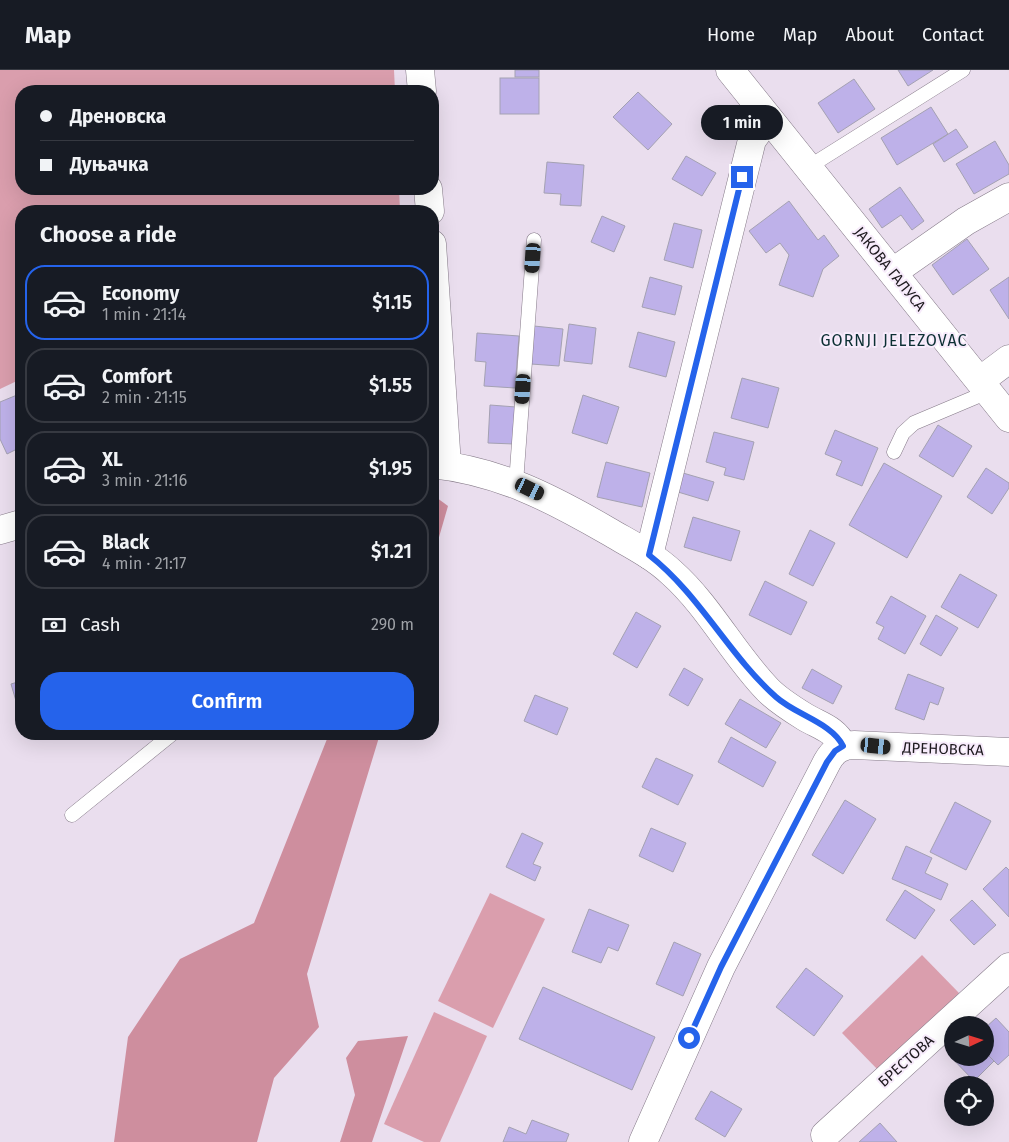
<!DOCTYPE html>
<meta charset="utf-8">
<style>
body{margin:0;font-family:"Fira Sans",sans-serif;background:#242831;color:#f1f3f6;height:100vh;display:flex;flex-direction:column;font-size:19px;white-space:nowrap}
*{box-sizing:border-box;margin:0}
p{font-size:16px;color:#9ea1a6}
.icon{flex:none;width:28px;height:28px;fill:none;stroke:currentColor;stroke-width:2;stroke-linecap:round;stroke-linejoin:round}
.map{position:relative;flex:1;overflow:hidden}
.details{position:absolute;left:15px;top:135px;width:424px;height:535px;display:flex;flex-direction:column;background:#171b24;border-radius:20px;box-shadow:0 5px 20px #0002}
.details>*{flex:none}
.top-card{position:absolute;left:15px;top:15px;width:424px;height:110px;border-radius:20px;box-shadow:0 5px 20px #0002;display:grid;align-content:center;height:110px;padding:0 25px;background:#171b24}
.needle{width:32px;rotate:86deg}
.fabs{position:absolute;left:944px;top:946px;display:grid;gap:10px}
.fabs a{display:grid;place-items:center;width:50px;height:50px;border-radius:50%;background:#171b24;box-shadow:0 5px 20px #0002;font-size:25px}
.end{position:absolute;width:22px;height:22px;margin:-11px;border:6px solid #2563eb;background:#fff;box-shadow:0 0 0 2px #fff}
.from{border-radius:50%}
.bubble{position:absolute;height:35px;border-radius:18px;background:#171b24;box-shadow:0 5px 20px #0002;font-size:16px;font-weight:600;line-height:35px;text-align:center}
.car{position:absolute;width:15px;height:30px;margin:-15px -8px;border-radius:6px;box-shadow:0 0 4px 1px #0007;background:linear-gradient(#222 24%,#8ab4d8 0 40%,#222 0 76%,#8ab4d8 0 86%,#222 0)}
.top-card b{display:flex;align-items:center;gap:18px;height:48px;font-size:19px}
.top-card b+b{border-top:1px solid #363941}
.top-card i{width:12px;height:12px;background:#f1f3f6}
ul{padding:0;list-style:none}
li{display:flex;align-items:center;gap:15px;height:75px;margin:0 10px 8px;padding:0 15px;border:2px solid #363941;border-radius:20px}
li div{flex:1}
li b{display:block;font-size:19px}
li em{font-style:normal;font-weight:600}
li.selected{border-color:#2563eb}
li>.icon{width:45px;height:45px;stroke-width:1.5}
h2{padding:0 25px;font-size:22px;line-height:60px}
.pay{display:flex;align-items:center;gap:12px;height:55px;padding:0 25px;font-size:19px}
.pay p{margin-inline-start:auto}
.button{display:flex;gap:10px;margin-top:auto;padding:10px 25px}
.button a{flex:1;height:58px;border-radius:20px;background:#2563eb;color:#fff;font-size:20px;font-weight:600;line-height:58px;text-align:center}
header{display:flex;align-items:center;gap:30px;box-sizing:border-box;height:70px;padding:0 25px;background:#171b24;border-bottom:1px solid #363941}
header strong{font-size:24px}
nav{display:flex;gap:28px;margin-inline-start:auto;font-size:18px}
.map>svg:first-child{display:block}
.green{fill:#da9ead}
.forest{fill:#ce8e9e}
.building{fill:#beb1e9;stroke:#a4a1b2}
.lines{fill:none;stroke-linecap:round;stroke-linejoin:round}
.service-casing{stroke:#857a88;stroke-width:15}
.minor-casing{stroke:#857a88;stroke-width:29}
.tertiary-casing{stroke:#857a88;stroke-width:29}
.service{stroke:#fff;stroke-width:14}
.minor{stroke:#fff;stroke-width:28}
.tertiary{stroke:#fff;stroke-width:28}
.route{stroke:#2563eb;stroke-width:6}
.labels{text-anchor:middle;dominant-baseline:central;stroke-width:4;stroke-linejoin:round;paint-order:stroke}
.street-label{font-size:15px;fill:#1e1a1f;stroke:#f7ebfb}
.neighbourhood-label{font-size:16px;letter-spacing:1px;fill:#0c2f33;stroke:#f7ebfb}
</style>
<header>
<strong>Map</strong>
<nav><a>Home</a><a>Map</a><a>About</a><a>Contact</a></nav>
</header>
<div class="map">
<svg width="1009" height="1072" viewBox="0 0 1009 1072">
<rect width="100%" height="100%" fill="#eadeee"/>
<!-- green -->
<g class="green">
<polygon points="0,0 394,0 395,21 21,21 21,119 399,119 400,140 21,141 21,309 0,319"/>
<polygon points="490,823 545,849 493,958 438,931"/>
<polygon points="922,885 959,923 879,1001 842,963"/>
<polygon points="434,942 487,966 440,1072 424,1072 384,1054"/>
</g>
<!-- forest -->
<g class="forest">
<polygon points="433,425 448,436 433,488"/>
<polygon points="329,664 380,664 307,904 319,957 274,1008 257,1072 114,1072 128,967 180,889 254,853"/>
<polygon points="408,966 372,1072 340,1072 355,1025 346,988 358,971"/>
</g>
<!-- building -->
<g class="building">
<rect x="515" y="0" width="24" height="7"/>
<polygon points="898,0 933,0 908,16"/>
<rect x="500" y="8" width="39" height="36"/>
<polygon points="854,9 875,39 838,63 818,33"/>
<polygon points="638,22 672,54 648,80 613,47"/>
<polygon points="931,37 948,64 897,95 881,68"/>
<polygon points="956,59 968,77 944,92 933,74"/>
<polygon points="995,71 1009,95 1009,104 974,124 956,94"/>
<polygon points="686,86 716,103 702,126 672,109"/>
<polygon points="547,92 584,95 581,136 560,135 561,124 544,123"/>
<polygon points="900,117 924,151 912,160 901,145 882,158 869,139"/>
<polygon points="789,131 818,170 824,165 839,186 823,199 813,227 779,215 789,185 780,173 766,183 749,161"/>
<polygon points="602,146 625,156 614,182 591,172"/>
<polygon points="674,153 702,160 693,198 664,190"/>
<polygon points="967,169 989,199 953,225 932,195"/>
<polygon points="650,207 682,216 675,245 642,237"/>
<polygon points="1009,207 1009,249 990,220"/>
<polygon points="569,254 596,258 592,294 564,291"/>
<polygon points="534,256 563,259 559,296 531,294"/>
<polygon points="638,262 675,272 666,307 629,297"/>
<polygon points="477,263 519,266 515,318 484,316 486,292 475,291"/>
<polygon points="742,308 779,318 768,358 731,348"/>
<polygon points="17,325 21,334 21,377 7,384 0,369 0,332"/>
<polygon points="583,325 619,337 607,374 572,363"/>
<polygon points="490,335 516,337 514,374 488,373"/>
<polygon points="938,355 972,376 953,407 919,386"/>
<polygon points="835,360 878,378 862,416 836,405 842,391 825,384"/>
<polygon points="714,362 754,372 744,410 724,405 726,398 706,392"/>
<polygon points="606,392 650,403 642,437 597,427"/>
<polygon points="884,393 942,426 907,488 849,455"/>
<polygon points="986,398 1009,413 1009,418 992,444 967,427"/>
<polygon points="683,403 714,412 708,431 678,422"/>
<polygon points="693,447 740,461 731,491 684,477"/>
<polygon points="810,460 835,473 813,516 789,504"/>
<polygon points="960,504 997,525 978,558 941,537"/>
<polygon points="765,511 807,532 791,565 749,545"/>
<polygon points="891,526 926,546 905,584 878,569 884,557 876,553"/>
<polygon points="636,542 661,556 637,598 613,584"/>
<polygon points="936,545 958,558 941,586 920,574"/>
<polygon points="684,598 703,609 688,636 669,625"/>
<polygon points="812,599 842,616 833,634 802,618"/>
<polygon points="908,604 944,618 938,635 930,632 924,650 895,639"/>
<polygon points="21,611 21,648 11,614"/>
<polygon points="535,625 568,638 557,665 524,651"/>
<polygon points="740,629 781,653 766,678 725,654"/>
<polygon points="731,667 776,692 763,717 718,692"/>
<polygon points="656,688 693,705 678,735 642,717"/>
<polygon points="845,730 876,749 843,804 812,785"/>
<polygon points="955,732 991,751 966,800 930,782"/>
<polygon points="651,758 686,773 673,802 639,786"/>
<polygon points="522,763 543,773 533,794 541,797 535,811 506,797"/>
<polygon points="906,776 932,788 925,803 948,814 941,830 892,809"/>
<polygon points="1006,797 1009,800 1009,847 983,819"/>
<polygon points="905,820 935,840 915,869 886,850"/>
<polygon points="972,830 996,855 974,875 950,850"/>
<polygon points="589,839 629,855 618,881 608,877 601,893 572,882"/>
<polygon points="674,872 701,884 683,926 656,914"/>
<polygon points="806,898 843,926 814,966 776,937"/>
<polygon points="543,917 655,967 632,1020 519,969"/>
<polygon points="996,948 1009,962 1009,985 998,995 985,982 985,958"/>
<polygon points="952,980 952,988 985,988 985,982 994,991 974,1011 948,984"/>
<polygon points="711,1021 742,1039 725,1067 695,1049"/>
<polygon points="532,1050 569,1064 566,1072 503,1072 509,1057 526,1064"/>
<polygon points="880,1053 897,1072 859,1072"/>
</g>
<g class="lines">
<defs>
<g id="service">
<polyline points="807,98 963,0"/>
<polyline points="894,382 903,363 914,353 990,321"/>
<polyline points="516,413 534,170"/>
<polyline points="72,745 172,664"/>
</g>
<g id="minor">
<polyline points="420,0 422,21"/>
<polyline points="428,119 430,141"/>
<polyline points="432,174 447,395"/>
<polyline points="893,202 966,151 1009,127"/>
<polyline points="981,310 1009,289"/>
<path d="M432,394C499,401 551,428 608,461C630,474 653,485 672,503C709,536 733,584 768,620C779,631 792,639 805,647C820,656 835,659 843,676"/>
<polyline points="0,460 21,454"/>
<polyline points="649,485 752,70 768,48"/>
<polyline points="825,1065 1009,897"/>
<path d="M643,1072L721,897L827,692C833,681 841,675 854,675L1009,682"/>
</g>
<polyline id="tertiary" points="730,0 1009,348"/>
</defs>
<!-- service casing -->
<use href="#service" class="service-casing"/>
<!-- minor casing -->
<use href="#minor" class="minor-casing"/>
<!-- tertiary casing -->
<use href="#tertiary" class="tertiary-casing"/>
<!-- service -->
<use href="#service" class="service"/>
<!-- minor -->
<use href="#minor" class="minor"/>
<!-- tertiary -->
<use href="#tertiary" class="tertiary"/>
</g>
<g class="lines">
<!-- route -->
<path class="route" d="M689,968L721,897L827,692L835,681L843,676C832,653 796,645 776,627C728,584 700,525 649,485L742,107"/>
</g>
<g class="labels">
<!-- street labels -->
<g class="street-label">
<text transform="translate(890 199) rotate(51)">ЈАКОВА ГАЛУСА</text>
<text transform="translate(943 679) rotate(2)">ДРЕНОВСКА</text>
<text transform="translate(906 991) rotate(-42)">БРЕСТОВА</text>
</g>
<!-- neighbourhood labels -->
<g class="neighbourhood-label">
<text x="894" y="270">GORNJI JELEZOVAC</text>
</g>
</g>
</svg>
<div class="fabs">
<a><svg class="needle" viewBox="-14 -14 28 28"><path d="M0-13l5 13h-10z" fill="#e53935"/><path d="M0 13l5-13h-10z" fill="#9ea1a6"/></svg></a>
<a><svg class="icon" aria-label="locate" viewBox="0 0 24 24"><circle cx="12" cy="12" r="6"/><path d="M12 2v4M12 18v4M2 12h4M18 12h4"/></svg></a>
</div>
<i class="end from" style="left:689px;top:968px"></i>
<i class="end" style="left:742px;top:107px"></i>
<div class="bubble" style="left:701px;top:35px;width:82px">1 min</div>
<i class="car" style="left:533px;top:188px;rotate:184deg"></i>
<i class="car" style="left:523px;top:319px;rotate:184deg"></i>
<i class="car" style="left:530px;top:419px;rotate:116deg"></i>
<i class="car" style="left:876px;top:676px;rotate:96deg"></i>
<div class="top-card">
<b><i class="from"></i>Дреновска</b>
<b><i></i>Дуњачка</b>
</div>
<section class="details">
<h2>Choose a ride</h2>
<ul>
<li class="selected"><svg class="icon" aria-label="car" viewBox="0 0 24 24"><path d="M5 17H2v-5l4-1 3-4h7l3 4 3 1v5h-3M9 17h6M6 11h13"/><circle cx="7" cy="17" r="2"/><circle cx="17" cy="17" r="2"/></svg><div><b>Economy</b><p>1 min · 21:14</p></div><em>$1.15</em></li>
<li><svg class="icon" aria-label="car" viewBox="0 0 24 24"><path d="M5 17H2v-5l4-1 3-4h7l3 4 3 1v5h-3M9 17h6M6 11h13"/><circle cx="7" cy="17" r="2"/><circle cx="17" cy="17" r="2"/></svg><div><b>Comfort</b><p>2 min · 21:15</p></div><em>$1.55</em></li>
<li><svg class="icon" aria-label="car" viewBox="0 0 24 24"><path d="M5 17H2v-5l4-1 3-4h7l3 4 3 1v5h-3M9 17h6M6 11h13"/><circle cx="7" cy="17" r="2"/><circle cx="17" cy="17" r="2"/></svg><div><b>XL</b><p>3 min · 21:16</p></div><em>$1.95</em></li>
<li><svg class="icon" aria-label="car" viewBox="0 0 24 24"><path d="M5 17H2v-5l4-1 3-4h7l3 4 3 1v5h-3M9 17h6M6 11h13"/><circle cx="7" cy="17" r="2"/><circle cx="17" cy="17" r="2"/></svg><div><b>Black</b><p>4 min · 21:17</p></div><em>$1.21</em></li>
</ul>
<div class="pay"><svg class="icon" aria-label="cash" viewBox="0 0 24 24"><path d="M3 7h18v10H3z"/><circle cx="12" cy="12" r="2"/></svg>Cash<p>290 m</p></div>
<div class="button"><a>Confirm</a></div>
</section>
</div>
